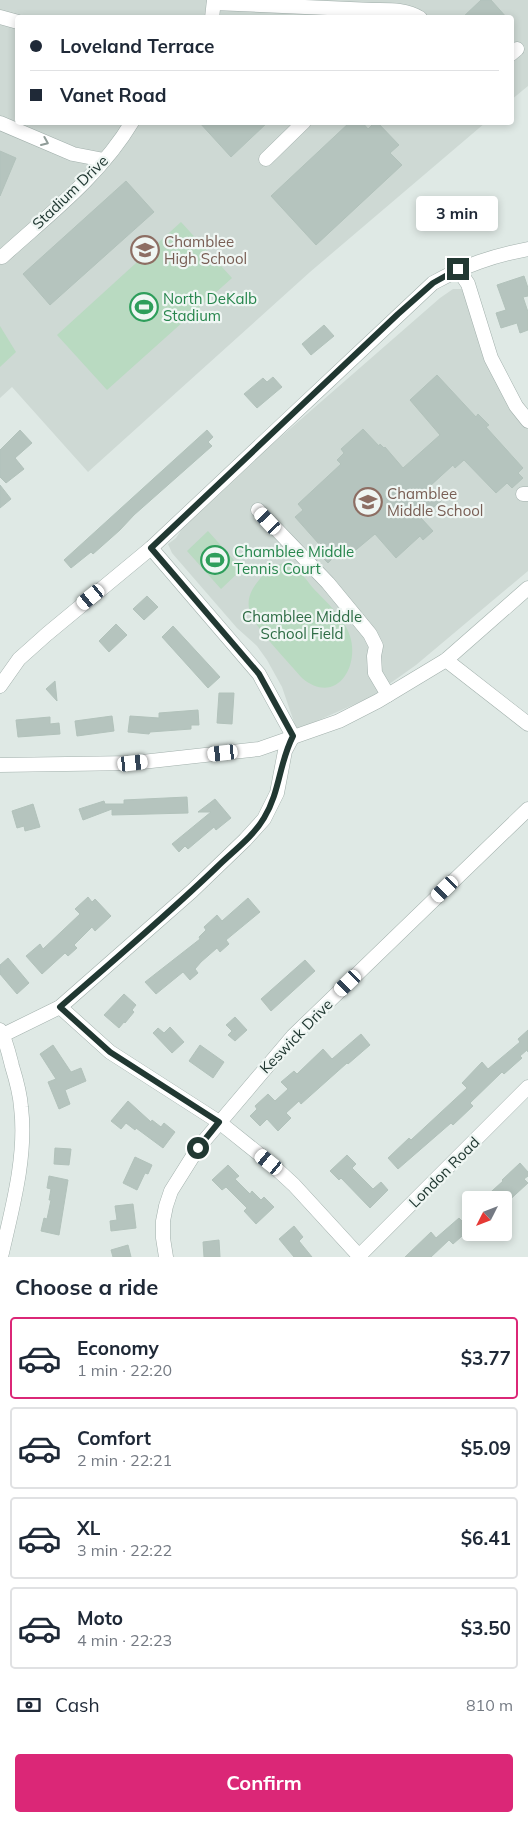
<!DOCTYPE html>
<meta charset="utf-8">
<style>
body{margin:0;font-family:Mulish,sans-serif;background:#f6f6f7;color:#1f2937;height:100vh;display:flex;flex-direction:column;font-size:19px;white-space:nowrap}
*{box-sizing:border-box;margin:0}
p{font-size:16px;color:#747a83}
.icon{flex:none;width:28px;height:28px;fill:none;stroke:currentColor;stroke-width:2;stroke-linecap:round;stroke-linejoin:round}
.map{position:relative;height:1257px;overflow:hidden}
.drawer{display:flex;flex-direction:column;background:#fff;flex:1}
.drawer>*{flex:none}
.guide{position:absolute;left:15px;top:15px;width:499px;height:110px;border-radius:5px;box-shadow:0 2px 8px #0003;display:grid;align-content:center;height:110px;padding:0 15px;background:#fff}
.needle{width:32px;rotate:228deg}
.fabs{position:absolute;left:462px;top:1191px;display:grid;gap:10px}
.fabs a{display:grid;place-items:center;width:50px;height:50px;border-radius:5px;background:#fff;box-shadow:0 2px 8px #0003;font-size:25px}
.end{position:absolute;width:22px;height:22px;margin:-11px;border:6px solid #213832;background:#fff;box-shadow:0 0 0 2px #fff}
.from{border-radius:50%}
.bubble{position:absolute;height:35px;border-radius:5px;background:#fff;box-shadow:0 2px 8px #0003;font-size:16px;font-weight:700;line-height:35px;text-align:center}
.car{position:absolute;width:15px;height:30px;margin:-15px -8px;border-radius:6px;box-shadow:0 0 4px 1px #0007;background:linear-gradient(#fff 24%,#345 0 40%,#fff 0 76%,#345 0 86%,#fff 0)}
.guide b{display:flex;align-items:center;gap:18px;height:48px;font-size:19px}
.guide b+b{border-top:1px solid #e0e1e3}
.guide i{width:12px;height:12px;background:#1f2937}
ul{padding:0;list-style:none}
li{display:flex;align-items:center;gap:15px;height:82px;margin:0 10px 8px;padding:0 5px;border:2px solid #e0e1e3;border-radius:5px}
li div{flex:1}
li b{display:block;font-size:19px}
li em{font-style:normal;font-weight:700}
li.on{border-color:#db2777}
li>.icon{width:45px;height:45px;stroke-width:1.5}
h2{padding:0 15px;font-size:22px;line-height:60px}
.pay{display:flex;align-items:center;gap:12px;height:55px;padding:0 15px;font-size:19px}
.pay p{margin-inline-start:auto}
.action{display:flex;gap:10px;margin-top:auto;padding:10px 15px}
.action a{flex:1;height:58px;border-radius:5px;background:#db2777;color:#fff;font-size:20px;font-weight:700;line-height:58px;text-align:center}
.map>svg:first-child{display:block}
.built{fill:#ced9d4}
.green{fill:#b9dac1}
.building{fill:#b5c4be;stroke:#b2c2bb}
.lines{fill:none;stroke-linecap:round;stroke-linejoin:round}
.minor-casing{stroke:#a2b0ac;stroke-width:15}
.minor{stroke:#fff;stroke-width:14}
.oneway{stroke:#909c98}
.route{stroke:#213832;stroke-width:6}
.labels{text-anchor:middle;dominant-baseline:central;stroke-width:4.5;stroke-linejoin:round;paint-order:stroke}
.street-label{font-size:15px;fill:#213832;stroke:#eff6f3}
.education-label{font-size:15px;fill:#785e54;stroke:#eff6f3;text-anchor:start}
.leisure-label{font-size:15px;fill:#27864d;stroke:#eff6f3;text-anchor:start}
.park-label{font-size:15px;fill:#2e6c45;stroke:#eff6f3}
</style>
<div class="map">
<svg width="528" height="1257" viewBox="0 0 528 1257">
<rect width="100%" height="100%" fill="#dfe9e5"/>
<!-- built -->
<g class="built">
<polygon points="0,0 528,0 528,86 511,100 511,18 18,18 18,122 485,123 310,272 88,472 12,387 0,398"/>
<polygon points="453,289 463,289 528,430 528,571 416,665 371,697 301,728 296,728 282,687 267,660 257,646 237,628 172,553 168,544 176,538 187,521 228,483 440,298"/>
</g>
<!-- green -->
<g class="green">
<polygon points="181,222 232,278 107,390 57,335"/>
<polygon points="0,326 16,352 0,367"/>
<polygon points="208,531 242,569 221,589 187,551"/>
<path d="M285,563C297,566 305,578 313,588C326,602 344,617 350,636C360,668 335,706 302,678C290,663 251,625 249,608C247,597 253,587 259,580C265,572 275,564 285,563Z"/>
</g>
<!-- building -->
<g class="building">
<polygon points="481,0 491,0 507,18 462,18"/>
<polygon points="199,122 268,122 231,157"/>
<polygon points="350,122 362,122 368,129 375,122 377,122 399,145 390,153 402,165 316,245 271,196"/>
<polygon points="0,151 16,158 0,196"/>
<polygon points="126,181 154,212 50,305 23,274"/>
<polygon points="524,276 528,288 528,296 523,297 528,312 528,330 520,333 517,323 501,328 496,313 506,310 497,285"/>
<polygon points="324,325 334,336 311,355 302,344"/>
<polygon points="437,375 476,417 478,414 489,425 486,427 523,468 518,473 523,478 512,488 507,483 496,493 464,460 455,468 453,465 430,486 442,500 421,518 433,531 423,540 420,536 396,558 375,534 345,559 339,552 328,563 322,557 327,553 295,517 303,510 298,504 341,464 337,460 344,453 341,449 363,429 379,446 380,444 384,448 385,447 403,468 440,435 410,400"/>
<polygon points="273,377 282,387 257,408 244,394 263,378 267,382"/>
<polygon points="20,430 32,443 15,458 24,469 6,483 0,477 0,450"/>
<polygon points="207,430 213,437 208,442 212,446 134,515 120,530 93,554 91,552 71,568 64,560"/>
<polygon points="0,485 11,499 0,508"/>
<polygon points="147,596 158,607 144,620 133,609"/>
<polygon points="116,624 127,635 109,652 99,641"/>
<polygon points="173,626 220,677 208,688 162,637"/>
<polygon points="55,681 57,701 46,689"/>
<polygon points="219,693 234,693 232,724 217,723"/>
<polygon points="198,710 199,725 191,725 191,729 150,732 149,734 128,732 130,716 159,718 159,713"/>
<polygon points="112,716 114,731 77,736 75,721"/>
<polygon points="50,717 50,724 59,723 60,734 18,737 16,720"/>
<polygon points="187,797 188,813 112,815 112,809 83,820 79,809 104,801 105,804 124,804 124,800"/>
<polygon points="215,799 231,818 216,830 214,827 188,849 185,846 179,852 172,844 211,812 198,812"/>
<polygon points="33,804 40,827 25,831 24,826 17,828 12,811"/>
<polygon points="88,897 92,902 95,899 111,916 95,931 92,927 74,945 77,948 68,956 65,953 42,974 26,956 40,944 43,949 80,914 75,909"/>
<polygon points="248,898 260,912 226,940 229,944 220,952 217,948 201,962 195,969 198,973 190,980 183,972 156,994 145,982 200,939 199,937 206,930 204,927 217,915 222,921"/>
<polygon points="8,958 29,983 17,994 0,974 0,965"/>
<polygon points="305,960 315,971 271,1011 261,999"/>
<polygon points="124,994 136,1005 132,1010 134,1012 125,1023 124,1022 119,1028 104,1015"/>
<polygon points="235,1017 247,1030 235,1041 228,1035 232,1031 226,1025"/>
<polygon points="170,1027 184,1042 172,1053 153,1033 158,1028 164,1033"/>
<polygon points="528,1030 528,1052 527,1050 520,1056 522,1058 504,1074 502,1072 470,1103 473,1106 453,1125 451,1123 398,1169 388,1158 409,1138 411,1140 467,1088 462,1083 482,1062 488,1069 520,1042 518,1039"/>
<polygon points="361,1034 370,1045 348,1064 347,1063 301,1104 299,1101 286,1113 291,1118 278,1131 267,1119 260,1126 250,1116 257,1109 255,1106 268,1094 275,1101 288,1089 281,1082 294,1071 297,1074 323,1049 332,1059"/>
<polygon points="53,1045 71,1072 81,1068 86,1081 65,1090 70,1104 59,1109 48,1082 56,1079 40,1054"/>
<polygon points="200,1045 224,1062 213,1078 189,1061"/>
<polygon points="128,1101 151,1122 152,1120 161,1127 164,1123 175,1132 163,1148 136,1128 135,1130 126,1123 121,1129 111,1121"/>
<polygon points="55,1148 71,1149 69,1165 54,1164"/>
<polygon points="347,1155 356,1164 352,1168 373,1189 381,1182 388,1190 370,1208 341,1178 339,1180 330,1171"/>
<polygon points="135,1157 152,1165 148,1174 145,1173 137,1190 123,1183"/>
<polygon points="520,1163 528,1172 528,1176 524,1179 528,1183 504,1205 504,1200 482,1200 503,1181 502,1180"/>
<polygon points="228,1165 239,1176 235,1179 250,1194 252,1191 261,1200 264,1197 274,1207 256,1224 244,1211 247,1208 226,1187 222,1190 212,1180"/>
<polygon points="49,1176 68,1180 59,1235 41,1231 44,1218 47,1219 51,1200 49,1200 51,1189 47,1188"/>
<polygon points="133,1204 136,1228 111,1231 110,1221 117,1220 115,1206"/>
<polygon points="459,1218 470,1229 453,1244 449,1240 431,1257 405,1257 431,1232 436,1238"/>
<polygon points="294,1226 303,1237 299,1241 312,1257 294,1257 279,1239"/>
<polygon points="219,1240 220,1257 204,1257 203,1242"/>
<polygon points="128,1245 131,1257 113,1257 111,1250"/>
</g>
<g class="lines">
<defs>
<g id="minor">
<path d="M214,3L373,10C389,10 406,9 420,18"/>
<polyline points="0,17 18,22"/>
<polyline points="212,18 214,0"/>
<polyline points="511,54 517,49"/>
<polyline points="0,123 73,154 104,160"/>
<polyline points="266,159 304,122"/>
<path d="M2,257C47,216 100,176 132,122"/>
<polyline points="458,269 468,284 491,358 516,406 528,421"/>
<polyline points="523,494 528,494"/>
<polyline points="258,510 328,583 370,634 376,646 374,656 375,673 388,695"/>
<polyline points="446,660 528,724"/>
<path d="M0,686L19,659L47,634L151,548L433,283C466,265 492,256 528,249"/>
<polyline points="0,765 133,763 259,749 339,721 378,701 446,660 528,588"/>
<polyline points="60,1007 110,1052 219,1122 269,1162 294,1185 360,1257"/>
<path d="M0,1030C6,1040 9,1054 12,1066C16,1079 20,1093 21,1107C27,1156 12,1209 1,1257"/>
<polyline points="3,1035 60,1007 192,891 245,840 264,819 277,793 285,751 293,736 259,674 151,548"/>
<polyline points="359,1256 528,1087"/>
<polyline points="166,1257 163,1238 163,1221 166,1206 171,1191 198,1148 293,1036 528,809"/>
</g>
</defs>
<!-- minor casing -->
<use href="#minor" class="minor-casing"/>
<!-- minor -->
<use href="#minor" class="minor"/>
</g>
<!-- one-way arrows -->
<defs><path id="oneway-chevron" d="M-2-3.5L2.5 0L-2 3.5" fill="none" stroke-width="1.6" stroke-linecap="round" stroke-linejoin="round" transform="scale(1.25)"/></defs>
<use class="oneway" href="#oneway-chevron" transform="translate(45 142) rotate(23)"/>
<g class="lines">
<!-- route -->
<path class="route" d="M198,1148L219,1122L110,1052L60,1007C113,961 166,916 217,867C232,852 253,837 264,818C280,792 279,763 293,736L259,674L151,548L398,314L433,283L458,269"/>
</g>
<!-- icons -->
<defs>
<symbol id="school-ring" viewBox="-11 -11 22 22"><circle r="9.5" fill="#eff6f3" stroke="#8d6e63" stroke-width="1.5"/><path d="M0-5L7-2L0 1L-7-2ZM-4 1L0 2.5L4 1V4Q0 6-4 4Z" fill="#8d6e63"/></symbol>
<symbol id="stadium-ring" viewBox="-11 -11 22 22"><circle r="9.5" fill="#eff6f3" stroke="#2e9e5b" stroke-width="1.5"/><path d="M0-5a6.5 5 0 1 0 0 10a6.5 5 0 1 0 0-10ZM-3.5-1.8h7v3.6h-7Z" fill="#2e9e5b"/></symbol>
</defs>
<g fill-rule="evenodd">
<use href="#school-ring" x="129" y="234" width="32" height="32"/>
<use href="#stadium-ring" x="128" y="291" width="32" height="32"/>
<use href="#school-ring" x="352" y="486" width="32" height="32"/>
<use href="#stadium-ring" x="199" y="544" width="32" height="32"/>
</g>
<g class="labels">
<!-- street labels -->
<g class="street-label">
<text transform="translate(70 192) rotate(-44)">Stadium Drive</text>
<text transform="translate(296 1036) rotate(-46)">Keswick Drive</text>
<text transform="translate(444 1172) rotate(-45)">London Road</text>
</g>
<!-- education labels -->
<g class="education-label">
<text x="164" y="241">Chamblee<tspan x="164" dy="17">High School</tspan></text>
<text x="387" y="493">Chamblee<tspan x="387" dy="17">Middle School</tspan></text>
</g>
<!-- leisure labels -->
<g class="leisure-label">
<text x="163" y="298">North DeKalb<tspan x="163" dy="17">Stadium</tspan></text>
<text x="234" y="551">Chamblee Middle<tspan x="234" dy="17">Tennis Court</tspan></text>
</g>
<!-- park labels -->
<g class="park-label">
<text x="302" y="616">Chamblee Middle<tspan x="302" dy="17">School Field</tspan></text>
</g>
</g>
</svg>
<div class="fabs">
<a><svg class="needle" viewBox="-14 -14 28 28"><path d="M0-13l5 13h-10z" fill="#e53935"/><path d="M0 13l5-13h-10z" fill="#747a83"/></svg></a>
</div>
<i class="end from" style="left:198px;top:1148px"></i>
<i class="end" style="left:458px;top:269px"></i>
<div class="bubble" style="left:416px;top:196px;width:82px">3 min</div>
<i class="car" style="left:268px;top:521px;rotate:317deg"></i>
<i class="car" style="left:91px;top:597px;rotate:231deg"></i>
<i class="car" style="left:223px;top:753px;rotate:264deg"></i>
<i class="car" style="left:133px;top:763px;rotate:84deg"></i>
<i class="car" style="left:445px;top:889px;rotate:226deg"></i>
<i class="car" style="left:348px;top:983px;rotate:226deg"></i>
<i class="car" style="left:269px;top:1162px;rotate:309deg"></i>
<div class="guide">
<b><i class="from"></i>Loveland Terrace</b>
<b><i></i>Vanet Road</b>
</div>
</div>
<section class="drawer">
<h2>Choose a ride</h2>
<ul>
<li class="on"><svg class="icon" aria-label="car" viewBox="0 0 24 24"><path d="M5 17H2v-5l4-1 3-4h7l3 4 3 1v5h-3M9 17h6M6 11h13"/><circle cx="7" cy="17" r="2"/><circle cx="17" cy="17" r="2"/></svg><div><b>Economy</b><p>1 min · 22:20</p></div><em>$3.77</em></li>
<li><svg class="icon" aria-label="car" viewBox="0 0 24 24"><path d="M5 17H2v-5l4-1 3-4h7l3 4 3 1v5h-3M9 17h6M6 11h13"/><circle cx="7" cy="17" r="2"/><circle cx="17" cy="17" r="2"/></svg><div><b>Comfort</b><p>2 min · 22:21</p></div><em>$5.09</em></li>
<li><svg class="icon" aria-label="car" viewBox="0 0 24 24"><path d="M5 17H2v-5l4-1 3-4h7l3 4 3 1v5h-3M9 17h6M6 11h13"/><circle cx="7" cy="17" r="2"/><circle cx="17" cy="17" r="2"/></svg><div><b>XL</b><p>3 min · 22:22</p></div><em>$6.41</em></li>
<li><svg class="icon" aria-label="car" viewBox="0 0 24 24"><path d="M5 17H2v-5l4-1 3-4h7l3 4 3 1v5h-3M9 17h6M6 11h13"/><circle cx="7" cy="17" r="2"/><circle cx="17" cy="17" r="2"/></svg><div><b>Moto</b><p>4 min · 22:23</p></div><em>$3.50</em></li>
</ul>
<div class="pay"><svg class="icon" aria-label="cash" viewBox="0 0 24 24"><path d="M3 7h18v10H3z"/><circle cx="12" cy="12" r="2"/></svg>Cash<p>810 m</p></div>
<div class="action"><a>Confirm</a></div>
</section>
